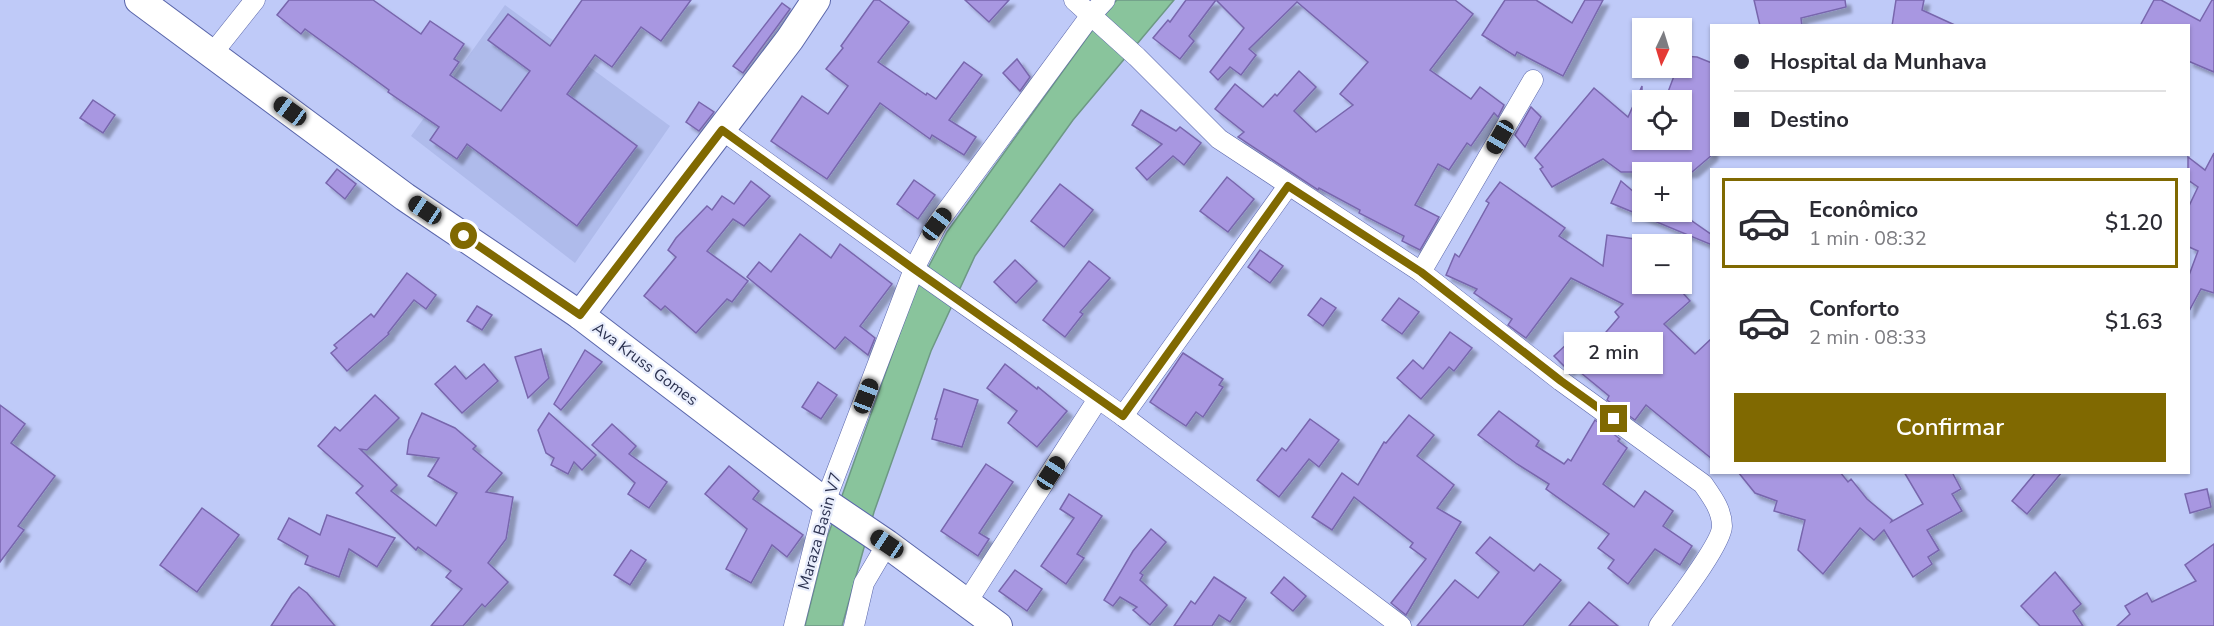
<!DOCTYPE html>
<html lang="pt">
<meta charset="utf-8">
<style>
body{margin:0;font-family:"Nunito Sans",sans-serif;background:#f2f2f3;color:#2b2b33;height:100vh;display:flex;flex-direction:column;font-size:22px;white-space:nowrap}
*{box-sizing:border-box;margin:0}
p{font-size:20px;color:#7c7c81}
.icon{flex:none;width:33px;height:33px;fill:none;stroke:currentColor;stroke-width:2;stroke-linecap:round;stroke-linejoin:round}
.map{position:relative;flex:1;overflow:hidden}
.side{position:absolute;left:1710px;top:168px;width:480px;height:306px;display:flex;flex-direction:column;background:#fff;border-radius:0px;box-shadow:0 2px 4px #0004}
.side>*{flex:none}
.banner{position:absolute;left:1710px;top:24px;width:480px;height:132px;border-radius:0px;box-shadow:0 2px 4px #0004;display:grid;align-content:center;height:132px;padding:0 24px;background:#fff}
.needle{width:39px;rotate:184deg}
.fabs{position:absolute;left:1632px;top:18px;display:grid;gap:12px}
.fabs a{display:grid;place-items:center;width:60px;height:60px;border-radius:0px;background:#fff;box-shadow:0 2px 4px #0004;font-size:30px}
.end{position:absolute;width:27px;height:27px;margin:-14px;border:8px solid #806901;background:#fff;box-shadow:0 0 0 3px #fff}
.from{border-radius:50%}
.bubble{position:absolute;height:42px;border-radius:0px;background:#fff;box-shadow:0 2px 4px #0004;font-size:20px;font-weight:600;line-height:42px;text-align:center}
.car{position:absolute;width:18px;height:36px;margin:-18px -9px;border-radius:8px;box-shadow:0 0 4px 2px #0007;background:linear-gradient(#222 24%,#8ab4d8 0 40%,#222 0 76%,#8ab4d8 0 86%,#222 0)}
.banner b{display:flex;align-items:center;gap:21px;height:57px;font-size:22px}
.banner b+b{border-top:2px solid #e1e1e2}
.banner i{width:15px;height:15px;background:#2b2b33}
ul{padding:10px 0 0;list-style:none}
li{display:flex;align-items:center;gap:18px;height:90px;margin:0 12px 9px;padding:0 12px;border:3px solid transparent;border-radius:0px}
li div{flex:1}
li b{display:block;font-size:22px}
li em{font-style:normal;font-weight:600}
li.current{border-color:#806901}
li>.icon{width:54px;height:54px;stroke-width:1.5}
.primary-button{display:flex;gap:12px;margin-top:auto;padding:12px 24px}
.primary-button a{flex:1;height:69px;border-radius:0px;background:#806901;color:#fff;font-size:24px;font-weight:600;line-height:69px;text-align:center}
.map>svg:first-child{display:block}
.built{fill:#afbbeb}
.water{fill:#89c49c;stroke:#6d9885;stroke-width:1.5}
.building{fill:#a897e1;stroke:#7866ad;stroke-width:1.5;filter:url(#shadow)}
.lines{fill:none;stroke-linecap:round;stroke-linejoin:round}
.street-casing{stroke:#5a66aa;stroke-width:21}
.secondary-casing{stroke:#5a66aa;stroke-width:30}
.street{stroke:#fff;stroke-width:20}
.secondary{stroke:#fff;stroke-width:28}
.route{stroke:#806901;stroke-width:8}
.labels{text-anchor:middle;dominant-baseline:central;stroke-width:4.5;stroke-linejoin:round;paint-order:stroke}
.street-label{font-size:16px;fill:#2b314f;stroke:#e8edfc}
</style>
<div class="map">
<svg width="2214" height="626" viewBox="0 0 2214 626">
<defs>
<filter id="shadow"><feDropShadow dx="5.5" dy="5.5" stdDeviation="1.5" flood-color="#0004"/></filter>
</defs>
<rect width="100%" height="100%" fill="#bfcaf8"/>
<!-- built -->
<polygon class="built" points="505,5 670,126 575,263 411,136"/>
<!-- water -->
<polygon class="water" points="1117,0 1174,0 1073,120 975,256 931,351 874,512 842,626 805,626 827,538 913,296 947,232 1107,10"/>
<!-- building -->
<g class="building">
<polygon points="289,0 373,0 421,34 430,21 464,44 454,59 459,62 450,75 501,111 530,71 488,40 508,14 550,46 582,0 691,0 661,41 641,27 612,67 595,55 567,94 637,146 577,226 467,144 457,159 430,140 439,127 388,92 389,90 305,29 301,34 277,15"/>
<polygon points="874,0 879,0 909,22 878,62 926,95 927,93 936,99 964,62 982,75 949,120 976,137 964,155 932,135 930,139 880,103 827,179 771,141 802,96 828,114 848,86 826,69 843,48 841,46"/>
<polygon points="965,0 1009,0 989,22"/>
<polygon points="1186,0 1455,0 1473,14 1430,70 1471,99 1480,87 1504,105 1498,117 1494,113 1471,146 1467,143 1449,170 1438,164 1415,205 1439,217 1420,250 1402,241 1404,236 1359,213 1360,210 1319,188 1318,190 1238,137 1244,132 1215,109 1235,84 1263,107 1275,94 1277,96 1299,71 1316,87 1294,111 1316,132 1353,105 1340,94 1368,62 1297,2 1249,49 1256,55 1241,75 1230,67 1218,80 1210,72 1244,28 1216,0 1189,36 1194,41 1180,59 1153,38 1168,20 1170,22"/>
<polygon points="1505,0 1536,0 1572,23 1585,0 1603,0 1563,76 1517,52 1515,56 1482,35"/>
<polygon points="1754,0 1845,0 1846,7 1801,18 1802,26 1760,26"/>
<polygon points="1896,0 1924,0 1922,10 1957,26 1892,26"/>
<polygon points="2154,0 2161,0 2200,21 2212,0 2214,0 2214,72 2188,61 2188,26 2140,26"/>
<polygon points="782,3 790,9 743,73 733,66"/>
<polygon points="1682,56 1697,57 1712,63 1712,155 1692,172 1621,172 1603,159 1552,187 1540,169 1543,167 1535,158 1594,88 1628,117 1642,86 1642,140 1645,140 1645,146 1647,147 1650,140 1682,140 1682,100 1665,100 1677,68 1682,68"/>
<polygon points="1017,59 1030,77 1020,91 1003,73"/>
<polygon points="93,100 115,115 103,133 80,118"/>
<polygon points="699,102 714,112 699,131 686,122"/>
<polygon points="1531,107 1541,117 1525,147 1515,135"/>
<polygon points="1141,110 1176,131 1180,127 1201,143 1184,165 1173,156 1147,180 1136,168 1162,144 1132,125"/>
<polygon points="2214,153 2214,293 2201,289 2188,313 2188,278 2198,251 2189,247 2189,206 2198,187 2188,180 2188,157 2205,170"/>
<polygon points="337,169 356,184 345,199 326,183"/>
<polygon points="1227,177 1254,199 1228,232 1200,211"/>
<polygon points="914,180 935,195 918,219 897,204"/>
<polygon points="751,181 770,196 744,226 733,219 707,251 748,281 732,302 727,299 696,333 665,306 661,310 644,296 676,257 668,250 676,238 707,206 712,210 722,196 734,204"/>
<polygon points="1621,181 1642,199 1642,212 1679,212 1712,235 1712,245 1611,203"/>
<polygon points="1500,182 1565,228 1559,236 1603,266 1607,235 1642,240 1642,284 1675,284 1690,301 1664,324 1695,354 1712,338 1712,459 1646,405 1635,420 1607,400 1609,396 1575,368 1619,317 1615,312 1623,304 1571,278 1526,338 1508,325 1512,319 1474,293 1477,289 1446,275 1455,254 1459,257 1489,203 1486,201"/>
<polygon points="1060,184 1093,210 1064,247 1031,221"/>
<polygon points="800,234 831,258 840,244 892,284 860,326 875,338 868,355 845,337 835,349 747,277 759,262 771,272"/>
<polygon points="1260,250 1283,266 1270,283 1248,267"/>
<polygon points="1015,260 1037,281 1016,303 994,282"/>
<polygon points="1089,261 1110,278 1080,312 1083,314 1065,337 1043,320"/>
<polygon points="407,273 436,295 426,309 414,300 388,333 389,334 347,371 331,353 337,348 334,345 371,314 374,317"/>
<polygon points="1321,298 1336,308 1323,326 1308,315"/>
<polygon points="1399,298 1419,312 1402,334 1382,320"/>
<polygon points="477,306 492,315 482,330 467,321"/>
<polygon points="1450,332 1472,348 1454,371 1449,367 1421,399 1397,378 1413,360 1423,369"/>
<polygon points="1569,342 1583,356 1568,370 1554,356"/>
<polygon points="541,349 549,378 528,398 515,357"/>
<polygon points="585,350 602,362 561,410 554,404"/>
<polygon points="1183,353 1223,379 1219,385 1223,387 1203,417 1196,412 1186,426 1150,402"/>
<polygon points="484,364 498,381 462,413 435,384 455,366 466,379"/>
<polygon points="1005,364 1037,389 1038,387 1067,411 1037,447 1008,423 1017,411 987,388"/>
<polygon points="818,382 837,395 821,419 802,407"/>
<polygon points="944,389 978,400 962,447 932,439 937,419 935,419"/>
<polygon points="375,395 399,418 367,450 360,449 397,485 391,491 436,526 457,493 428,476 439,458 407,454 409,440 422,413 455,428 476,446 473,449 502,473 486,492 513,497 506,539 488,563 508,582 485,607 482,604 463,626 431,626 462,589 446,577 451,571 418,547 416,550 356,493 363,486 318,446 335,427 340,431"/>
<polygon points="0,405 25,424 11,443 55,476 18,526 24,530 0,562"/>
<polygon points="1499,411 1539,441 1536,446 1564,464 1568,459 1571,461 1595,420 1620,439 1618,441 1627,448 1603,484 1634,507 1645,491 1673,511 1663,526 1692,546 1680,565 1655,549 1628,584 1608,568 1614,560 1598,548 1609,534 1546,489 1549,484 1517,464 1478,435"/>
<polygon points="549,413 596,455 582,470 574,462 568,474 551,465 554,458 546,453 538,430"/>
<polygon points="1409,415 1434,435 1417,456 1454,485 1437,508 1461,522 1406,615 1391,603 1426,559 1410,547 1413,543 1354,497 1332,530 1312,517 1342,473 1358,485 1384,442 1386,443"/>
<polygon points="1310,419 1339,440 1319,467 1309,459 1279,497 1257,480 1282,448 1286,451"/>
<polygon points="612,424 636,446 629,454 667,482 649,508 628,494 635,483 592,445"/>
<polygon points="986,464 1013,482 979,533 989,539 978,556 941,531"/>
<polygon points="729,466 759,491 753,499 803,535 787,557 772,545 751,583 726,569 747,529 705,494"/>
<polygon points="1738,472 1840,472 1848,482 1851,479 1867,499 1892,520 1891,522 1923,504 1904,472 1952,472 1961,489 1952,494 1962,511 1927,530 1939,550 1928,557 1932,564 1913,577 1884,530 1874,540 1860,528 1823,574 1798,550 1805,520 1774,511 1777,501 1755,493"/>
<polygon points="2036,472 2062,472 2027,514 2012,501"/>
<polygon points="2207,489 2211,507 2190,513 2185,494"/>
<polygon points="1069,494 1102,516 1077,554 1084,558 1066,584 1041,566 1074,518 1060,509"/>
<polygon points="202,508 239,535 197,592 160,565"/>
<polygon points="327,515 395,538 377,567 349,549 339,577 305,564 308,556 278,539 289,518 320,535"/>
<polygon points="1151,529 1166,542 1140,573 1143,575 1140,580 1167,605 1150,625 1133,610 1137,607 1120,597 1113,606 1104,600 1133,551"/>
<polygon points="1490,537 1534,571 1540,564 1561,580 1523,626 1417,626 1455,580 1478,598 1499,572 1476,553"/>
<polygon points="2214,544 2214,626 2117,626 2130,614 2125,606 2147,593 2152,602 2196,581 2185,565"/>
<polygon points="631,550 646,560 630,585 614,575"/>
<polygon points="1015,570 1042,589 1027,611 999,591"/>
<polygon points="2055,572 2081,604 2073,611 2083,626 2040,626 2021,606"/>
<polygon points="1214,577 1246,598 1230,622 1219,615 1212,626 1174,626 1191,601 1195,604"/>
<polygon points="1284,577 1306,596 1293,611 1271,593"/>
<polygon points="299,587 307,593 335,626 271,626 292,594"/>
<polygon points="1589,602 1618,626 1569,626"/>
</g>
<g class="lines">
<defs>
<g id="street">
<path d="M1074,0L1137,57L1219,139L1421,272L1561,381L1703,484C1712,497 1722,510 1722,526C1722,544 1672,608 1659,626"/>
<polyline points="212,54 255,0"/>
<polyline points="722,130 914,269 1123,416 1401,626"/>
<polyline points="1421,272 1533,80"/>
<polyline points="1123,416 1288,186"/>
<polyline points="967,602 1098,399"/>
<polyline points="794,626 825,502 914,269 937,224 1091,15 1105,0"/>
<polyline points="854,626 864,583 887,544"/>
</g>
<g id="secondary">
<polyline points="139,0 405,197 580,315 825,502 887,544 998,626"/>
<polyline points="580,315 790,39 816,0"/>
</g>
</defs>
<!-- street casing -->
<use href="#street" class="street-casing"/>
<!-- secondary casing -->
<use href="#secondary" class="secondary-casing"/>
<!-- street -->
<use href="#street" class="street"/>
<!-- secondary -->
<use href="#secondary" class="secondary"/>
</g>
<g class="lines">
<!-- route -->
<polyline class="route" points="464,236 580,315 722,130 914,269 1123,416 1288,186 1421,272 1561,381 1614,419"/>
</g>
<g class="labels">
<!-- street labels -->
<g class="street-label">
<text transform="translate(645 364) rotate(37)">Ava Kruss Gomes</text>
<text transform="translate(820 531) rotate(-74)">Maraza Basin V7</text>
</g>
</g>
</svg>
<div class="fabs">
<a><svg class="needle" viewBox="-14 -14 28 28"><path d="M0-13l5 13h-10z" fill="#e53935"/><path d="M0 13l5-13h-10z" fill="#7c7c81"/></svg></a>
<a><svg class="icon" aria-label="locate" viewBox="0 0 24 24"><circle cx="12" cy="12" r="6"/><path d="M12 2v4M12 18v4M2 12h4M18 12h4"/></svg></a>
<a>+</a>
<a>−</a>
</div>
<i class="end from" style="left:464px;top:236px"></i>
<i class="end" style="left:1614px;top:419px"></i>
<div class="bubble" style="left:1564px;top:332px;width:99px">2 min</div>
<i class="car" style="left:290px;top:111px;rotate:306deg"></i>
<i class="car" style="left:1500px;top:137px;rotate:210deg"></i>
<i class="car" style="left:425px;top:210px;rotate:304deg"></i>
<i class="car" style="left:937px;top:224px;rotate:37deg"></i>
<i class="car" style="left:866px;top:396px;rotate:21deg"></i>
<i class="car" style="left:1051px;top:473px;rotate:33deg"></i>
<i class="car" style="left:887px;top:544px;rotate:304deg"></i>
<div class="banner">
<b><i class="from"></i>Hospital da Munhava</b>
<b><i></i>Destino</b>
</div>
<section class="side">
<ul>
<li class="current"><svg class="icon" aria-label="car" viewBox="0 0 24 24"><path d="M5 17H2v-5l4-1 3-4h7l3 4 3 1v5h-3M9 17h6M6 11h13"/><circle cx="7" cy="17" r="2"/><circle cx="17" cy="17" r="2"/></svg><div><b>Econômico</b><p>1 min · 08:32</p></div><em>$1.20</em></li>
<li><svg class="icon" aria-label="car" viewBox="0 0 24 24"><path d="M5 17H2v-5l4-1 3-4h7l3 4 3 1v5h-3M9 17h6M6 11h13"/><circle cx="7" cy="17" r="2"/><circle cx="17" cy="17" r="2"/></svg><div><b>Conforto</b><p>2 min · 08:33</p></div><em>$1.63</em></li>
</ul>
<div class="primary-button"><a>Confirmar</a></div>
</section>
</div>
